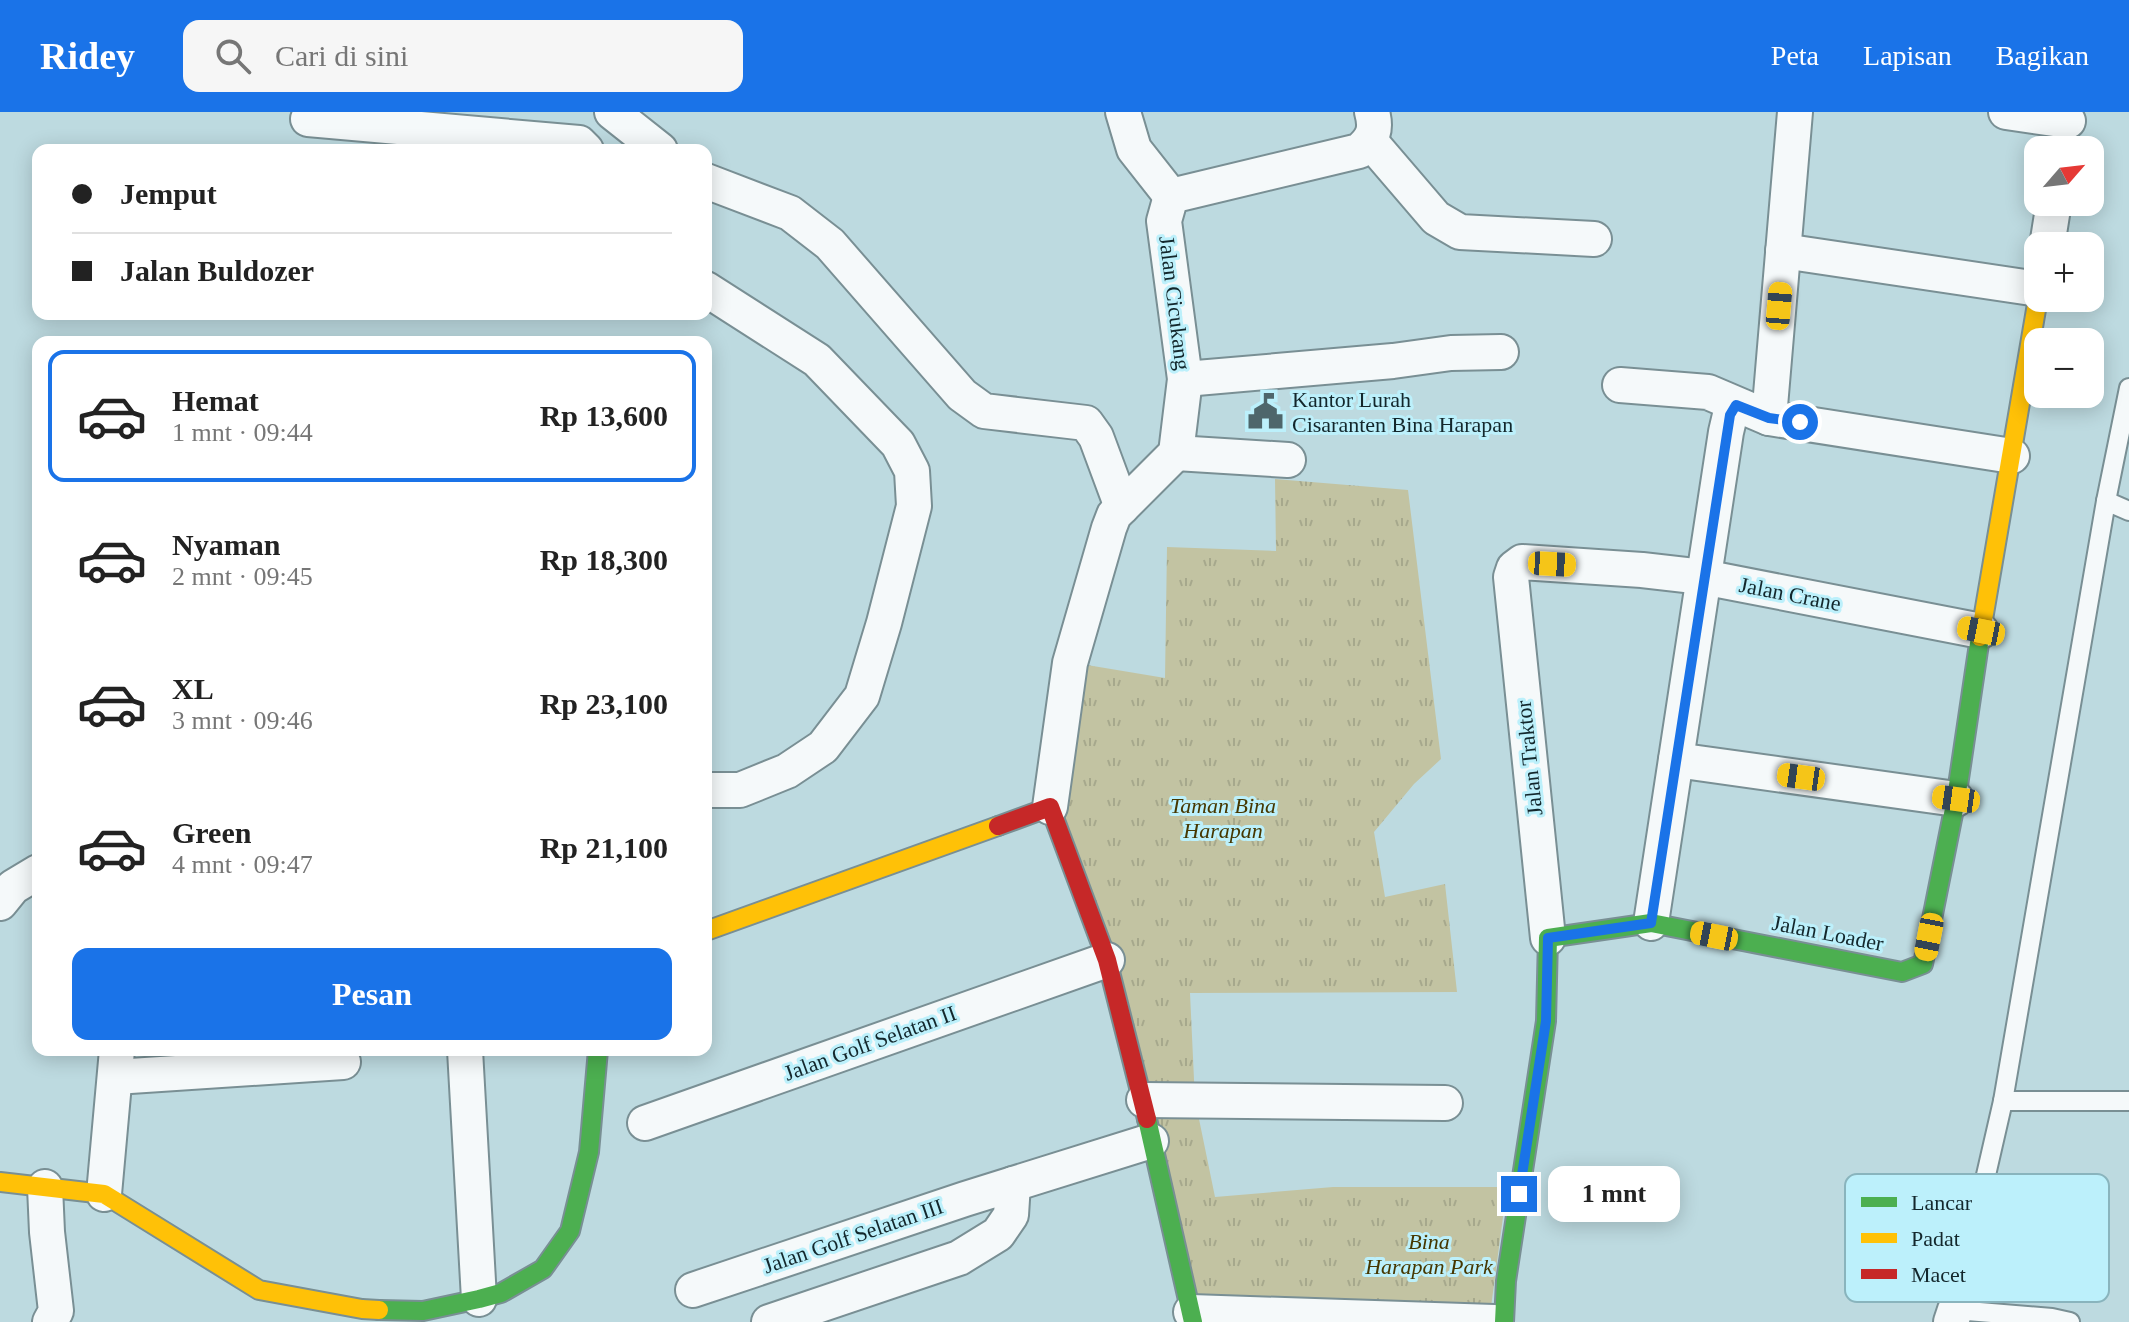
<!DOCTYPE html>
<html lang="id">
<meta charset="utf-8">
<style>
body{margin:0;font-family:"Times New Roman",serif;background:#f6f6f6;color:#222;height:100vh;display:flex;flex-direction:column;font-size:30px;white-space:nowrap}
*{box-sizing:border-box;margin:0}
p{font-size:26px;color:#767676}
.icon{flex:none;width:44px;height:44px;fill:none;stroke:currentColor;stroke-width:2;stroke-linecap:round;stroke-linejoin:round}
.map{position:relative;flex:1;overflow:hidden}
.sheet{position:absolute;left:32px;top:224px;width:680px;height:720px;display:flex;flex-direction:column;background:#fff;border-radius:16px;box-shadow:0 4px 20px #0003}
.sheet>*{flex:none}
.guide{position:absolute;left:32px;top:32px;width:680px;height:176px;border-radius:16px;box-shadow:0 4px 20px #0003;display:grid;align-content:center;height:176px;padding:0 40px;background:#fff}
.needle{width:52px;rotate:62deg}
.fabs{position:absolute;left:2024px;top:24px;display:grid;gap:16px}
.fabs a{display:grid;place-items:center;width:80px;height:80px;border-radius:16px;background:#fff;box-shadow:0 4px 20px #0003;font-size:40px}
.end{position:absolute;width:36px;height:36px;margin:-18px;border:10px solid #1a73e8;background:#fff;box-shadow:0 0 0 4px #fff}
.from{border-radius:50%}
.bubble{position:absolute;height:56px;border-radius:16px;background:#fff;box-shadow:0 4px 20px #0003;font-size:26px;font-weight:800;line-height:56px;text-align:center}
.car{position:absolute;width:24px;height:48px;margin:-24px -12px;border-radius:10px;box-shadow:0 0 6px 2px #0007;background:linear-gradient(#f5c518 24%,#345 0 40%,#f5c518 0 76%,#345 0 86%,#f5c518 0)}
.guide b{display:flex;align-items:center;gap:28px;height:76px;font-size:30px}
.guide b+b{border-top:2px solid #e0e0e0}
.guide i{width:20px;height:20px;background:#222}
ul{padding:14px 0 0;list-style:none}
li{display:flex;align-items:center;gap:24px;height:132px;margin:0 16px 12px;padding:0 24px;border:4px solid transparent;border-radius:16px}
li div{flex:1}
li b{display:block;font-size:30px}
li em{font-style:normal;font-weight:800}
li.active{border-color:#1a73e8}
li>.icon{width:72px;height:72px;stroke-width:1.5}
.primary-button{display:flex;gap:16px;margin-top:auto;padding:16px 40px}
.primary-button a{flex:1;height:92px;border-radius:16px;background:#1a73e8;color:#fff;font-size:32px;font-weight:800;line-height:92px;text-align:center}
header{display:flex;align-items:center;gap:48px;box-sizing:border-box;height:112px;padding:0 40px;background:#1a73e8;color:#fff}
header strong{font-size:38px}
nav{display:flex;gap:44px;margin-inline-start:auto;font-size:28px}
.search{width:560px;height:72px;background:#f6f6f6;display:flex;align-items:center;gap:20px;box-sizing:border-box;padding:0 28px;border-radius:16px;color:#767676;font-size:30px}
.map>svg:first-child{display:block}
.grass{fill:url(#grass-tufts)}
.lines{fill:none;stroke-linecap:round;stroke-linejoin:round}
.lane-casing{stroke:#798f94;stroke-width:22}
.street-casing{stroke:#798f94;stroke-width:38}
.fast-casing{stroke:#798f94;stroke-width:22}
.slow-casing{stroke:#798f94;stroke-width:22}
.jam-casing{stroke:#798f94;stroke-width:22}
.lane{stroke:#f5f9fa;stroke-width:18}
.street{stroke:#f5f9fa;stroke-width:34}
.fast{stroke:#4caf50;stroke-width:18}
.slow{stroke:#ffc107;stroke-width:18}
.jam{stroke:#c62828;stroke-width:18}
.route{stroke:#1a73e8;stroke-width:10}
.labels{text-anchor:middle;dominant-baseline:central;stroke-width:6;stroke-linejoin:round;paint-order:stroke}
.street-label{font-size:22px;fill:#13272c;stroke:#bcf0fb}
.poi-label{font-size:22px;fill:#13272c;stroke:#bcf0fb;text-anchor:start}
.park-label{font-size:22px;font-style:italic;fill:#463700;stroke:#bcf0fb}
.key{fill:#bcf0fb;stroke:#89b4bd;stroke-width:2}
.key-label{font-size:22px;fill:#13272c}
</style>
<header>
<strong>Ridey</strong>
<div class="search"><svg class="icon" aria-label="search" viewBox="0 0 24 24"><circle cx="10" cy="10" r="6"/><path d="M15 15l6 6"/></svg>Cari di sini</div>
<nav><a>Peta</a><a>Lapisan</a><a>Bagikan</a></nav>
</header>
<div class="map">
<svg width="2129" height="1210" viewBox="0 0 2129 1210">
<defs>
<pattern id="grass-tufts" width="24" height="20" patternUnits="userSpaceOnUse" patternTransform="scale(2)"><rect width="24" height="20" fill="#c2c3a2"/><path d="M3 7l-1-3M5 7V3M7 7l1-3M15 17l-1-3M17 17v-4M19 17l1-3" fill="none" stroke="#a6a88c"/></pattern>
</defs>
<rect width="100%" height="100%" fill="#bddae0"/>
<!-- grass -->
<g class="grass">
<polygon points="1275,367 1408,378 1441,647 1414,672 1374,720 1385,785 1445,772 1457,880 1190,881 1195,989 1154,993 1055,676 1081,552 1165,566 1167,435 1276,439"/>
<polygon points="1157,1005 1199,1007 1215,1085 1333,1075 1507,1075 1489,1210 1193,1192"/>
</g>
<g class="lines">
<defs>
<g id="lane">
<polyline points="2106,389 2129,399"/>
<polyline points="2003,989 2129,989"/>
<polyline points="2070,1210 2052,1206 1955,1198 2003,989 2106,389 2129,276"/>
</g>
<g id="street">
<polyline points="612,0 660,38"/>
<polyline points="1123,0 1134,37 1171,84"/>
<polyline points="2006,0 2068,9"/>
<polyline points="308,7 579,31 586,38"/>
<polyline points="1370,29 1436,106 1460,120 1594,127"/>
<polyline points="706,69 790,101 830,132 962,283 984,299 1086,311 1096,325 1122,395"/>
<polyline points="2047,134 2054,90"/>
<polyline points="1783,139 2038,177"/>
<polyline points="706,177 817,248 898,332 912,359 914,394 884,511 862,584 823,635 787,659 740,678 706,678"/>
<polyline points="1185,267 1393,249 1451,241 1501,240"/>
<polyline points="1620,273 1708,280 1769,306 1795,0"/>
<polyline points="1769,306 2012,344"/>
<polyline points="1176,341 1288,348"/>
<polyline points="1676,648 1956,687"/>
<path d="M1050,695L1070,551L1109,416L1114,403L1176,341L1185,267L1164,109L1171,84L1359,39C1373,27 1377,18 1372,0"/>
<polyline points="0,791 13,775 38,760"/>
<polyline points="1651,811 1726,320 1730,303 1736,293"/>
<polyline points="1548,826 1511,465 1514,456 1522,450 1642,458 1703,465 1981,519"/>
<polyline points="465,938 479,1187"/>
<polyline points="115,965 343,950"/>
<polyline points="1144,988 1445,991"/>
<polyline points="645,1011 1107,848"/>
<polyline points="45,1075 47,1120 56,1199 50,1210"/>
<polyline points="104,1082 117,938"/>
<polyline points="693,1178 965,1087 1151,1029"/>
<polyline points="1191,1200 1494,1210"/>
<polyline points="769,1210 959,1146 998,1122 1011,1103 1013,1072"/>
<polyline points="1951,1210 1955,1198"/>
</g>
<g id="fast">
<polyline points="1147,1007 1193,1210"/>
<polyline points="379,1198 423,1199 479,1187 501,1181 543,1157 570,1119 589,1040 598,938"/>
<polyline points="1504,1210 1506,1169 1546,909 1548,826 1651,811 1902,860 1923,852 1956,687 1980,525"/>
</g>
<g id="slow">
<polyline points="1980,525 2038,186"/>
<polyline points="706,819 998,714"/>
<polyline points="0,1070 104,1082 259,1178 362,1197 379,1198"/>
</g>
<polyline id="jam" points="998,714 1050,695 1107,848 1147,1007"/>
</defs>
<!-- lane casing -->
<use href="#lane" class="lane-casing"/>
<!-- street casing -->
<use href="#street" class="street-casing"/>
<!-- fast casing -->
<use href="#fast" class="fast-casing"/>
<!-- slow casing -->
<use href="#slow" class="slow-casing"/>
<!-- jam casing -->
<use href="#jam" class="jam-casing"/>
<!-- lane -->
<use href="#lane" class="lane"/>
<!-- street -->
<use href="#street" class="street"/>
<!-- fast -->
<use href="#fast" class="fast"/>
<!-- slow -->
<use href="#slow" class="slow"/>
<!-- jam -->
<use href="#jam" class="jam"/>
</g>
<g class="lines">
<!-- route -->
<polyline class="route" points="1519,1082 1546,909 1548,826 1651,811 1730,303 1736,293 1769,306 1800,310"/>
</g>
<!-- icons -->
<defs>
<symbol id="civic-bare" viewBox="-9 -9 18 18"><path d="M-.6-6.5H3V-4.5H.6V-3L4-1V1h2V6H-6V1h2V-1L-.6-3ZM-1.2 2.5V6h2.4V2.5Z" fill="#4e666b" stroke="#bcf0fb" stroke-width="2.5" paint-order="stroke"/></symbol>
</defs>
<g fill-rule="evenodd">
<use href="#civic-bare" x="1240" y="274" width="51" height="51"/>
</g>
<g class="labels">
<!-- street labels -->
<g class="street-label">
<text transform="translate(1175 191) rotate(83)">Jalan Cicukang</text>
<text transform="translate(1790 482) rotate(11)">Jalan Crane</text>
<text transform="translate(1529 646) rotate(-96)">Jalan Traktor</text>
<text transform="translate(1828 821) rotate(11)">Jalan Loader</text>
<text transform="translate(870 931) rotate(-20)">Jalan Golf Selatan II</text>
<text transform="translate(853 1124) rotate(-19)">Jalan Golf Selatan III</text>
</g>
<!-- poi labels -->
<g class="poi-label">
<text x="1292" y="287">Kantor Lurah<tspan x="1292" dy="25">Cisaranten Bina Harapan</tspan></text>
</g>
<!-- park labels -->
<g class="park-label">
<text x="1223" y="693">Taman Bina<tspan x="1223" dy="25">Harapan</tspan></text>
<text x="1429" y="1129">Bina<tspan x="1429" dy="25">Harapan Park</tspan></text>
</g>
</g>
<!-- legend -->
<rect x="1845" y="1062" width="264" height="128" rx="12" class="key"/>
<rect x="1861" y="1085" width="36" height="10" fill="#4caf50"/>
<rect x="1861" y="1121" width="36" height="10" fill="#ffc107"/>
<rect x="1861" y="1157" width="36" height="10" fill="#c62828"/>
<g class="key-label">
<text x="1911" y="1098">Lancar</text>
<text x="1911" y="1134">Padat</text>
<text x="1911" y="1170">Macet</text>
</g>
</svg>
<div class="fabs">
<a><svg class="needle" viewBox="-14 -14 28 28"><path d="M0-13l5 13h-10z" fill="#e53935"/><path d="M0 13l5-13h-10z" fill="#767676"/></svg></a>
<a>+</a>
<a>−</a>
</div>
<i class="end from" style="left:1800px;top:310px"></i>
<i class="end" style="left:1519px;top:1082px"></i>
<div class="bubble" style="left:1548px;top:1054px;width:132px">1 mnt</div>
<i class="car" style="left:1779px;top:194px;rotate:5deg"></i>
<i class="car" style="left:1552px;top:452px;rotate:93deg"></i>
<i class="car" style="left:1981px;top:519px;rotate:281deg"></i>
<i class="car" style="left:1801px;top:665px;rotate:278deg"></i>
<i class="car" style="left:1956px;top:687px;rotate:278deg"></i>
<i class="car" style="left:1714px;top:824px;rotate:281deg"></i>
<i class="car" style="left:1929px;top:825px;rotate:191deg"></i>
<div class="guide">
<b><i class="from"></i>Jemput</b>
<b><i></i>Jalan Buldozer</b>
</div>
<section class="sheet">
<ul>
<li class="active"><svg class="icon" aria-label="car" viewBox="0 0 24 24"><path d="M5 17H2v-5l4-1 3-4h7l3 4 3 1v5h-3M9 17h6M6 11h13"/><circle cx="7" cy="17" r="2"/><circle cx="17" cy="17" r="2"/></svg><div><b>Hemat</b><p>1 mnt · 09:44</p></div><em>Rp 13,600</em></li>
<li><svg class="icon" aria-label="car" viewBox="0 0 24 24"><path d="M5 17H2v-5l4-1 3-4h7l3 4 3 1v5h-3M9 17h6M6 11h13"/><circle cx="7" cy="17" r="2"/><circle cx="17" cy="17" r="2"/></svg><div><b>Nyaman</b><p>2 mnt · 09:45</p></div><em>Rp 18,300</em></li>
<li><svg class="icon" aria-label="car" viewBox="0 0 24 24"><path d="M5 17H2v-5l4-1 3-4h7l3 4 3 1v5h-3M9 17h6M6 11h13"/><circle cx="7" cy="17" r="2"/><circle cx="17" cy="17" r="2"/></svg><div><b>XL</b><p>3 mnt · 09:46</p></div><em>Rp 23,100</em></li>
<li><svg class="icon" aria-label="car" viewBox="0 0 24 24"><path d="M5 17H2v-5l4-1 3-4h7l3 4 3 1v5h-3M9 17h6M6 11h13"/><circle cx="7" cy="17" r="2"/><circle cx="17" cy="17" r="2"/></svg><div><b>Green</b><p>4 mnt · 09:47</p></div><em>Rp 21,100</em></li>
</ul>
<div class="primary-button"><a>Pesan</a></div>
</section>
</div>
